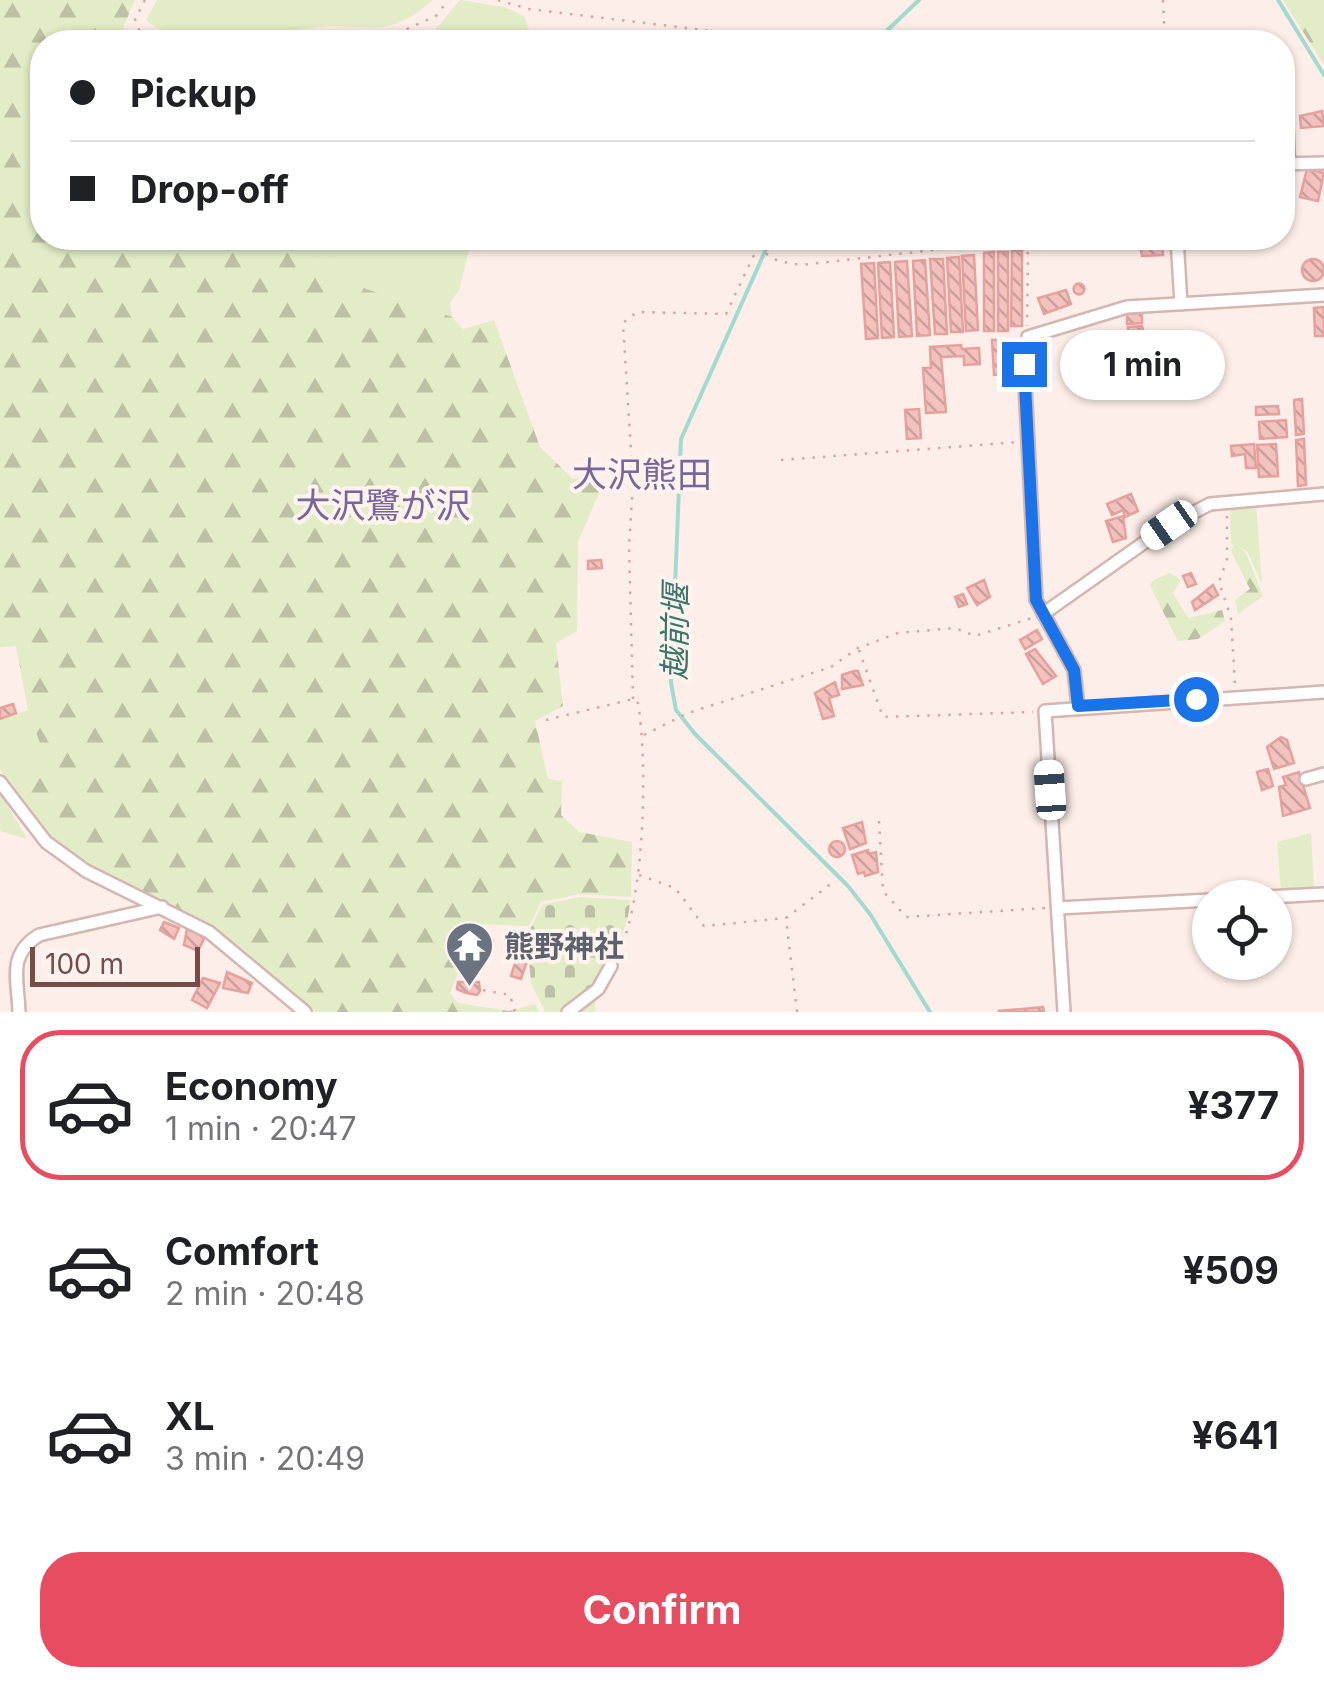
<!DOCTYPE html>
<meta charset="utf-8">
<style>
body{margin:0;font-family:Inter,"Noto Sans JP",sans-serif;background:#f6f6f6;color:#202124;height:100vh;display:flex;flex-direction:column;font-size:38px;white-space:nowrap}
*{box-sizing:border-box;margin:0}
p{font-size:32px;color:#757577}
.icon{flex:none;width:55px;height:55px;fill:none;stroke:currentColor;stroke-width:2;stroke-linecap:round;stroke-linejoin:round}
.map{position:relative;height:1012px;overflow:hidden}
.panel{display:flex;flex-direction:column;background:#fff;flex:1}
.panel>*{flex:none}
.banner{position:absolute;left:30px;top:30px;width:1265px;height:220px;border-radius:40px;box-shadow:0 2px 8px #0004;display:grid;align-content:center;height:220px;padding:0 40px;background:#fff}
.fabs{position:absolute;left:1192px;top:880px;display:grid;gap:20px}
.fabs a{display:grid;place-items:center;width:100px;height:100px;border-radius:50%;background:#fff;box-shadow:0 2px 8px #0004;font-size:50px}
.scale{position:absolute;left:30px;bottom:25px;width:170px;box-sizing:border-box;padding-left:10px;border:5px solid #784b4b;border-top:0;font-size:28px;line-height:35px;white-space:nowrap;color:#784b4b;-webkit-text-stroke:8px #fff3ef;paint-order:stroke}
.end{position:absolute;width:45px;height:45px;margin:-22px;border:12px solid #1a73e8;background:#fff;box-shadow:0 0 0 5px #fff}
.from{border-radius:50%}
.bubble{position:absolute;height:70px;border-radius:35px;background:#fff;box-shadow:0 2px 8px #0004;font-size:32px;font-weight:700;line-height:70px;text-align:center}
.car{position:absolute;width:30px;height:60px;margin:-30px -15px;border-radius:12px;box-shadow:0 0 8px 2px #0007;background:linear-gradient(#fff 24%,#345 0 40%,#fff 0 76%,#345 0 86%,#fff 0)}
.banner b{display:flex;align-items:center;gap:35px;height:95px;font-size:38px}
.banner b+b{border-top:2px solid #e0e0e0}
.banner i{width:25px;height:25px;background:#202124}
ul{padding:18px 0 0;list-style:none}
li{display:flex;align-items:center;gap:30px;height:150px;margin:0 20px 15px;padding:0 20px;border:5px solid transparent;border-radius:40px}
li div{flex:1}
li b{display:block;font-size:38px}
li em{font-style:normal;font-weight:700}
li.current{border-color:#e84c60}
li>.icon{width:90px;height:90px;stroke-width:1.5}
.cta{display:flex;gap:20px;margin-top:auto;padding:20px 40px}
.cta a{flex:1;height:115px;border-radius:40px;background:#e84c60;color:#fff;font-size:40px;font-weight:700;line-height:115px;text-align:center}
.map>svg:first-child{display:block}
.green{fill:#e2ecc6}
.forest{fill:url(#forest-firs)}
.cemetery{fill:url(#cemetery-stones)}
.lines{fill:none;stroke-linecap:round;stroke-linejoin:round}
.stream{stroke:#a2dacf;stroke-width:4}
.building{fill:url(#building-back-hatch);stroke:#e6a19f;stroke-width:2.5}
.minor-casing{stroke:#d4b6b3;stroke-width:16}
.path{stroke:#d9a4a2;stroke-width:2.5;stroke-dasharray:2.5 8;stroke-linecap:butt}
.minor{stroke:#fff;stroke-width:11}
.route{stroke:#1a73e8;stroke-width:12}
.labels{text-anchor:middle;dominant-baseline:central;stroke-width:8;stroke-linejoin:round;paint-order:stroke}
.worship-label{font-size:30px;font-weight:bold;fill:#5b616d;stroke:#fff3ef;text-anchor:start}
.water-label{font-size:32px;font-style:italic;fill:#3b766b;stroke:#fff3ef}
.quarter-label{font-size:35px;fill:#77679b;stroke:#fff3ef}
</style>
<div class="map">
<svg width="1324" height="1012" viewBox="0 0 1324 1012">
<defs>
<pattern id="forest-firs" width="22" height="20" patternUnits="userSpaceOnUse" patternTransform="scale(2.5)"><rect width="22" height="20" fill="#e2ecc6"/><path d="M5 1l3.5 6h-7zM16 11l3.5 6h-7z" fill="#bcc1a3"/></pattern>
<pattern id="cemetery-stones" width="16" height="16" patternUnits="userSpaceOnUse" patternTransform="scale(2.5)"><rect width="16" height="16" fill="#e2ecc6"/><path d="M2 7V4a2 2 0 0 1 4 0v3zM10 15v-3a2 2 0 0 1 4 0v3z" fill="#bcc1a3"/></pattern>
<pattern id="building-back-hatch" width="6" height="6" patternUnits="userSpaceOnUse" patternTransform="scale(2.5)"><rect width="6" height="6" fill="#f3c2bf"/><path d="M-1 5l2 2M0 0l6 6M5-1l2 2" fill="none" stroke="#caa09d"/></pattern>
</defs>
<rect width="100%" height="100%" fill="#fdeee9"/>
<!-- green -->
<g class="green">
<path d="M157,0H433C419,12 406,22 387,26C370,29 350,26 333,26C283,28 185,55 146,20Z"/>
<polygon points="460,0 504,7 524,16 533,42 471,34 425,42"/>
<polygon points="291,238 472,238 459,290 450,303 452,317 366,289"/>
<polygon points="1256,503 1262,584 1247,551 1231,544 1230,505"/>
<polygon points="28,710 49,768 22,798 0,770 0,719"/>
<polygon points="0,793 27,839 0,831"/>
<polygon points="1311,833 1314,888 1281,890 1277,842"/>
</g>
<!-- forest -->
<g class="forest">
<polygon points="0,0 135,0 123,28 134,42 42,42 42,238 291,238 366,289 452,317 463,329 494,320 540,447 573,479 592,476 599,493 578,542 577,631 556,643 563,706 535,721 548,779 562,781 561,815 579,832 632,842 631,897 580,894 541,902 529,926 477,924 450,993 458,1003 509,1011 535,1004 539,1012 315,1012 215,929 92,865 53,838 22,798 49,768 28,710 16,646 0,647"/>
<polygon points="1283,0 1324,0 1324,65"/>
<polygon points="1235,544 1246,553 1263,596 1238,614 1235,600 1250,589 1231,551"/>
<polygon points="1170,573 1181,580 1173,593 1188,618 1222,610 1225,621 1198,639 1178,641 1150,586 1152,581"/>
</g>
<!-- cemetery -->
<path class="cemetery" d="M580,897L630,900C629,946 590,970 596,1012H545L531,983L529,961L517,956L542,905Z"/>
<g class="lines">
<!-- stream -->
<g class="stream">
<polyline points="1278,0 1324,75"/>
<polyline points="875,42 919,0"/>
<polyline points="771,238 681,439 671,683 676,710 695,734 848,886 870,914 930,1012"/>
</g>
</g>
<!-- building -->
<g class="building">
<polygon points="1322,111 1324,126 1301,128 1300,116"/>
<polygon points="1294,133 1295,156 1282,157 1282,134"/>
<polygon points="1307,169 1324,173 1318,201 1300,197"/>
<polygon points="1162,238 1163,255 1142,256 1139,238"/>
<polygon points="1012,251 1022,251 1022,326 1011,326"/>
<polygon points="994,252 994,331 984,331 984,253"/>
<rect x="998" y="252" width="10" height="79"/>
<polygon points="974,255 978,330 966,331 962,256"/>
<polygon points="959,257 963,332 951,332 947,258"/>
<circle cx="1313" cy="270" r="11"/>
<polygon points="930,259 943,259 947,334 935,334"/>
<polygon points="925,260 930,335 917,336 913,261"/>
<polygon points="907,261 912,336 899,337 895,262"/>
<polygon points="890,262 894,337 882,338 878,263"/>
<polygon points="874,263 878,338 866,339 861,264"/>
<circle cx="1079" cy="289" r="5.5"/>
<polygon points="1066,290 1071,304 1044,314 1038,298"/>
<polygon points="1324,307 1324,336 1315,336 1314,308"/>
<polygon points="1142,313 1142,323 1127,324 1127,314"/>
<polygon points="1142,326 1149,351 1129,352 1128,327"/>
<polygon points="1006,339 1016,339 1018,374 1008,374"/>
<polygon points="992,340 1003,340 1005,374 994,375"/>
<polygon points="961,345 962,349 979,348 980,364 964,365 964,356 941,357 946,412 926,413 923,368 931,368 930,347"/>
<polygon points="1302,399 1304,434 1296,435 1294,400"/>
<polygon points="1278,406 1279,414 1256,415 1256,407"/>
<polygon points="919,409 921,438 907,439 905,410"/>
<polygon points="1286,420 1287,437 1260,439 1259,422"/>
<polygon points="1304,439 1306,485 1298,486 1296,440"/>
<polygon points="1254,444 1256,468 1246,468 1245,454 1232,456 1231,446"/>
<polygon points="1276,444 1278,476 1259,477 1257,445"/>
<polygon points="1131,494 1138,511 1125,517 1123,510 1112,515 1107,504"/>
<polygon points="1123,516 1126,538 1113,542 1106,521"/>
<polygon points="601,560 602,568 588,569 588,561"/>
<polygon points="1191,573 1196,584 1188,587 1183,576"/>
<polygon points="984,580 990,597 977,605 967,588"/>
<polygon points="1213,585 1218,595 1195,610 1192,602"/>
<polygon points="963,594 967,604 959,607 955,597"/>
<polygon points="1037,630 1042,639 1025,649 1020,640"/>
<polygon points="1035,649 1056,676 1043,684 1026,654"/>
<polygon points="854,671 858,671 863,685 842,689 842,675"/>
<polygon points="835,682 839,695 829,698 834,716 823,719 815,693"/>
<polygon points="13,704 16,713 0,719 0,708"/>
<polygon points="1281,737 1287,740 1294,763 1274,769 1267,747"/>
<polygon points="1268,769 1273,786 1262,790 1257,772"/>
<polygon points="1299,772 1310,808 1283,816 1279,787 1286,785 1283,777"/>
<polygon points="862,822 866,843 850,849 843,828"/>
<circle cx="837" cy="849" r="8"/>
<polygon points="868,850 869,854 876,852 878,872 865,876 864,872 858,874 852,855"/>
<polygon points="164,922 179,928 174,939 160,930"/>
<polygon points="187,929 205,937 198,951 184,945"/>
<polygon points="481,938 493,940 490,955 478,953"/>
<polygon points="517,957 527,961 521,979 511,976"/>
<polygon points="227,972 252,983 248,993 223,988"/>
<polygon points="203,978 220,983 207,1008 192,1000"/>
<polygon points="458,982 479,982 480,991 477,995 466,993 457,989"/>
<polygon points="1043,1007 1044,1012 999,1012 999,1011"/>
</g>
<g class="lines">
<defs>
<g id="minor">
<polyline points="1282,164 1324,163"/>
<polyline points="1177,238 1181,304"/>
<polyline points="1043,614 1169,525 1210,504 1324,494"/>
<polyline points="1078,706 1074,670 1036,600 1024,364 1028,337 1127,307 1324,295"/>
<polyline points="1306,779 1324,774"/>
<polyline points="0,782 46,842 86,871 209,932 305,1012"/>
<polyline points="1249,898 1324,894"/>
<polyline points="1058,908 1210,900"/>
<path d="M19,1012C18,979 7,955 39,935L162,907"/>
<polyline points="568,1012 598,989 611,966"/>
<polyline points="1064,1012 1045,711 1324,692"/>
</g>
</defs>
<!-- minor casing -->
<use href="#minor" class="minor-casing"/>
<!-- path -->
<g class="path">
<polyline points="145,0 135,19 140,32 163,42"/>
<polyline points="498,0 529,9 744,35 747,42"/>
<polyline points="1163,0 1165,42"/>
<polyline points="261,42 340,34 396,34 436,16 448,0"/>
<polyline points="757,248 778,261 801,265 1022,240 1028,254 1027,326"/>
<polyline points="781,460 1019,442"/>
<polyline points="1227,516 1227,559 1219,582 1231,618 1235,685"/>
<polyline points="859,650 883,717 1033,712"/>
<polyline points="633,699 629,546 633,483 623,323 637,312 726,314 762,238"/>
<path d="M546,720L633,699L638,703C648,762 645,905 617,956"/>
<polyline points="644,735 688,713 831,667 858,648 898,633 955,628 975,636 1032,618"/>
<polyline points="879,821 883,891 906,917 1045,908"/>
<polyline points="639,875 675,888 704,926 786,918"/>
<polyline points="483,990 510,995 515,1012"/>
<polyline points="797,1012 786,918 832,883"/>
</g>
<!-- minor -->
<use href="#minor" class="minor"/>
</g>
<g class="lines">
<!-- route -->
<polyline class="route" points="1024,364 1036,600 1074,670 1078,706 1196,699"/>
</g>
<!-- icons -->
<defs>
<symbol id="temple-pin" viewBox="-11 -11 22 30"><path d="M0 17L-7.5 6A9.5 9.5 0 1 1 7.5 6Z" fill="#6b7280" stroke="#fff3ef"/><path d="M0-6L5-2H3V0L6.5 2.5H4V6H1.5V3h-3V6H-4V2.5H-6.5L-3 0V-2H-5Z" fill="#fff"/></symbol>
</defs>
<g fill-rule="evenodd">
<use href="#temple-pin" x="442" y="918" width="55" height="75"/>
</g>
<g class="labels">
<!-- worship labels -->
<g class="worship-label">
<text x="504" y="946">熊野神社</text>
</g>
<!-- water labels -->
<g class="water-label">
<text transform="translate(675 632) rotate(-89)">越前堰</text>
</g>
<!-- quarter labels -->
<g class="quarter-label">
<text x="642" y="474">大沢熊田</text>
<text x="383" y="505">大沢鷺が沢</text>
</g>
</g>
</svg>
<div class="fabs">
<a><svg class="icon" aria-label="locate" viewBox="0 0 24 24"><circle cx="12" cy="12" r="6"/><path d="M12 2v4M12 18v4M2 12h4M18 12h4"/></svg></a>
</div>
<div class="scale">100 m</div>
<i class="end from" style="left:1196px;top:699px"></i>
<i class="end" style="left:1024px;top:364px"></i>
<div class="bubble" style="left:1060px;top:330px;width:165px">1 min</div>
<i class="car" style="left:1169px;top:525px;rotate:235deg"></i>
<i class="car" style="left:1050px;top:790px;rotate:356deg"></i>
<div class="banner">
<b><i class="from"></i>Pickup</b>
<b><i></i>Drop-off</b>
</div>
</div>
<section class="panel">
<ul>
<li class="current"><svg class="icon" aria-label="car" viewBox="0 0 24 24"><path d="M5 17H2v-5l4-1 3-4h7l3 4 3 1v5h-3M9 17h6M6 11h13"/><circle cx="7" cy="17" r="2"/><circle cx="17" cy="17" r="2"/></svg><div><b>Economy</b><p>1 min · 20:47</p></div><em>¥377</em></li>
<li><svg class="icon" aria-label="car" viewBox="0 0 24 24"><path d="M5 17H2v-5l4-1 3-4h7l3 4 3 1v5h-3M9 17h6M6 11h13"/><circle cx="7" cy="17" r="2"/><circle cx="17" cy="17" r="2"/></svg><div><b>Comfort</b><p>2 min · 20:48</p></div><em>¥509</em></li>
<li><svg class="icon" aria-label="car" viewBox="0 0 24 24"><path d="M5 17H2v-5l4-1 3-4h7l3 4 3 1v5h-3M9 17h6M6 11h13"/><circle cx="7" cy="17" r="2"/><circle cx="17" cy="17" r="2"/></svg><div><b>XL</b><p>3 min · 20:49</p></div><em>¥641</em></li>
</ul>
<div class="cta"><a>Confirm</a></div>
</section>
